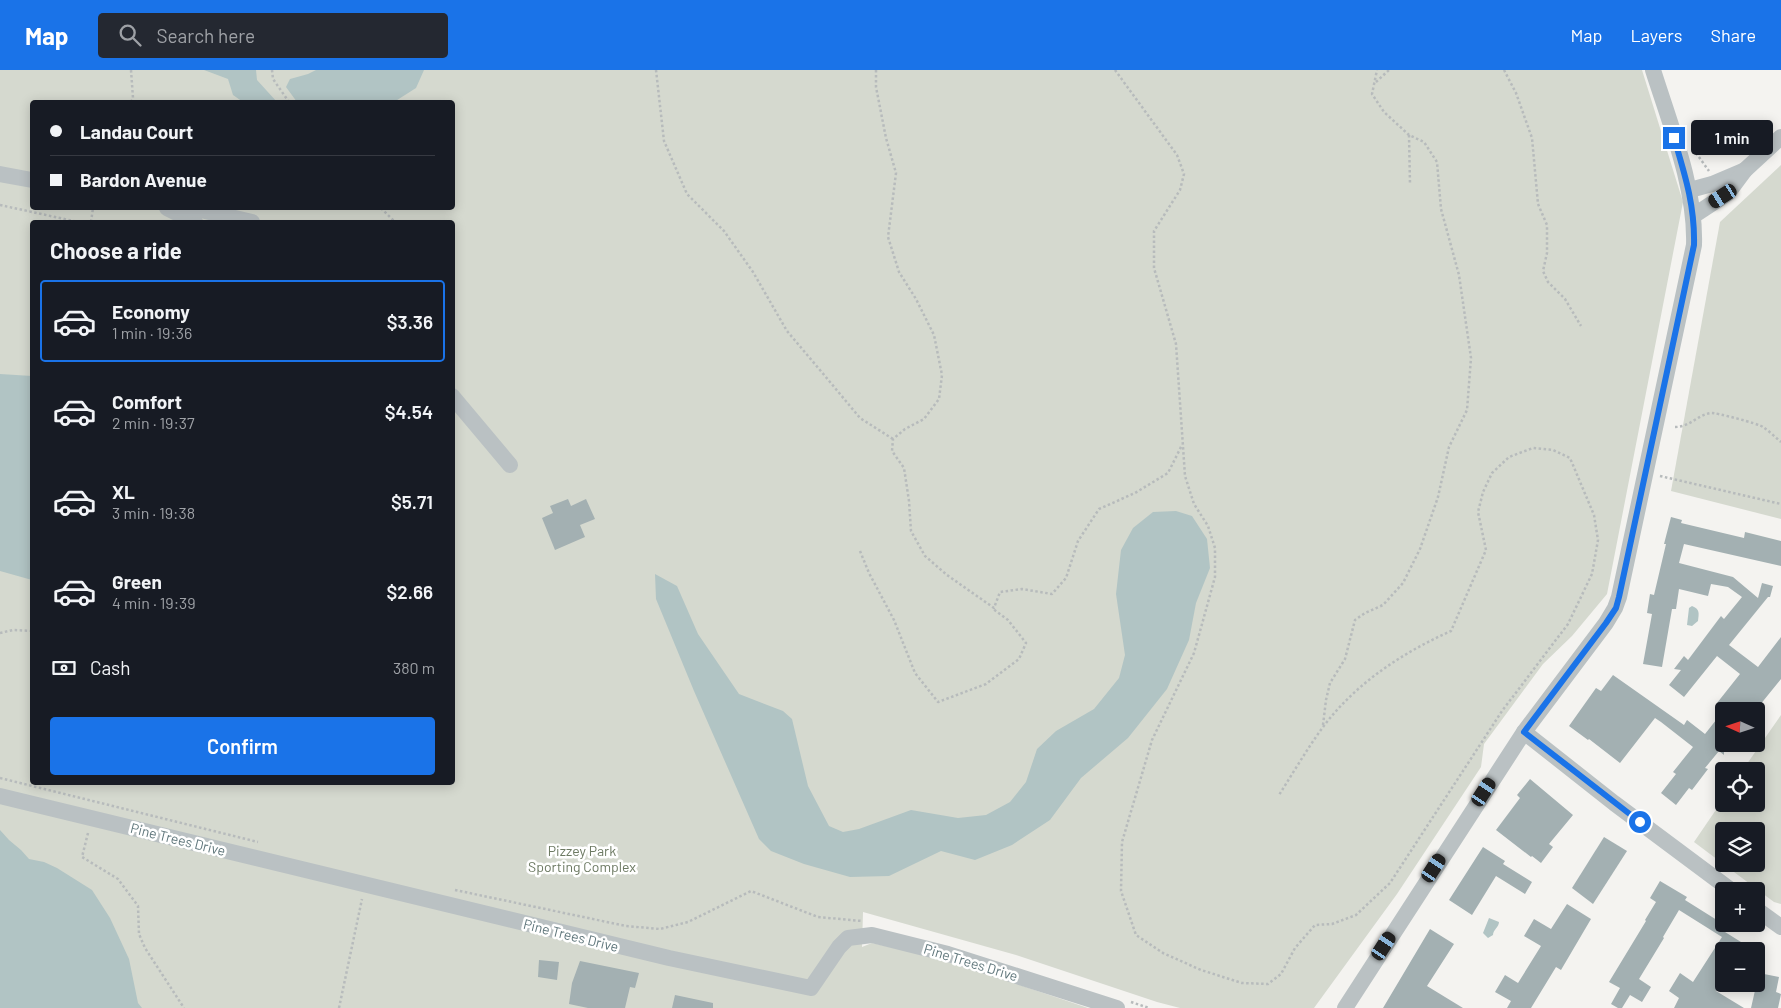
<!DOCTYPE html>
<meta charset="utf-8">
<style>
body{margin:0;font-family:Barlow,sans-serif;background:#242831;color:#f1f3f6;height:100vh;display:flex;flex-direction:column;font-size:19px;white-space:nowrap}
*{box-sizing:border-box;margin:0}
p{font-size:16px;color:#9ea1a6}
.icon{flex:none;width:28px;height:28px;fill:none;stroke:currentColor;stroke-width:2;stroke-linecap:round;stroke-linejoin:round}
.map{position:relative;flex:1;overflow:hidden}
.drawer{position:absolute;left:30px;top:150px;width:425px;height:565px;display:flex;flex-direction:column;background:#171b24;border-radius:5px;box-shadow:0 2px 12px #0003}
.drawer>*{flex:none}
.banner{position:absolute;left:30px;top:30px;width:425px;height:110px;border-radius:5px;box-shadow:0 2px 12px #0003;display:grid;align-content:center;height:110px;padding:0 20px;background:#171b24}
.needle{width:32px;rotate:273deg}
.controls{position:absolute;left:1715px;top:632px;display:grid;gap:10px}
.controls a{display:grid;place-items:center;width:50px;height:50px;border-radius:5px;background:#171b24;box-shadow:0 2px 12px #0003;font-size:25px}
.end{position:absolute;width:22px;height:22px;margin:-11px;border:6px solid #1a73e8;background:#fff;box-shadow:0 0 0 2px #fff}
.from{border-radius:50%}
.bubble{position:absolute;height:35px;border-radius:5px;background:#171b24;box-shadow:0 2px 12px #0003;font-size:16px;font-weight:600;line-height:35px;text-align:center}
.car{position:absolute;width:15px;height:30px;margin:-15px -8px;border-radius:6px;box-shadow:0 0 4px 1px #0007;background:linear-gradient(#222 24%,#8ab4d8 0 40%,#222 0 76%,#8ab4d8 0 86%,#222 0)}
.banner b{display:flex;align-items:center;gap:18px;height:48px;font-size:19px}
.banner b+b{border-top:1px solid #363941}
.banner i{width:12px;height:12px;background:#f1f3f6}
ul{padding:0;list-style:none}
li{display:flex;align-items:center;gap:15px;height:82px;margin:0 10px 8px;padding:0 10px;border:2px solid transparent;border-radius:5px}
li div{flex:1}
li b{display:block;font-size:19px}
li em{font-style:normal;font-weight:600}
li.active{border-color:#1a73e8}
li>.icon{width:45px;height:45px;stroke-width:1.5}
h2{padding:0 20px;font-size:22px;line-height:60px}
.pay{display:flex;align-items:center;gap:12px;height:55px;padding:0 20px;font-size:19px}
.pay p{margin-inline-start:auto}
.button{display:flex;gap:10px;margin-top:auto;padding:10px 20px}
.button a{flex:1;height:58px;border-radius:5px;background:#1a73e8;color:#fff;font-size:20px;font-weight:600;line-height:58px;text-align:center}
header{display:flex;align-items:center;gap:30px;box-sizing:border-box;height:70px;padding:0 25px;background:#1a73e8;color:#fff}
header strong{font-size:24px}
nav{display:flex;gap:28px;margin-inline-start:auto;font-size:18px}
.search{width:350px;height:45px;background:#242831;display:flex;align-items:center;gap:12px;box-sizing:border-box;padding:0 18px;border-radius:5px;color:#9ea1a6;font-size:19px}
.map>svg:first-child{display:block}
.green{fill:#d5d9cf;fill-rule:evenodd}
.water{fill:#b1c4c4}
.building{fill:#a3b0b2}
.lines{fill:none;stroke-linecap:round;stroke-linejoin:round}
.path{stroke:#b7bbbc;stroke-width:2.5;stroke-dasharray:2.5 2.5;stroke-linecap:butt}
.minor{stroke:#bac1c3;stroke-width:16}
.route{stroke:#1a73e8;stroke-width:6}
.labels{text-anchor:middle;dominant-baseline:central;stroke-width:5;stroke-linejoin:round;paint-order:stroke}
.street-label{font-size:14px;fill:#5f767b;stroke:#fff}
.park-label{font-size:14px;fill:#6c7962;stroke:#fff}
</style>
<header>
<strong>Map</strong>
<div class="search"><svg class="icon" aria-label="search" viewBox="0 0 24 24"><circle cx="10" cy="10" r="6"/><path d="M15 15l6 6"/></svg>Search here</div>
<nav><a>Map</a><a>Layers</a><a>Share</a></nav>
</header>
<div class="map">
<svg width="1781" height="938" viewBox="0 0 1781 938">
<rect width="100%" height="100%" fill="#f4f3f0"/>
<!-- green -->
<g class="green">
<path d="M0,0H1642L1683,132L1607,524L1572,566L1543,594L1484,674L1481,697L1397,824L1314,938H1180L1157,932L1016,885L863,842L862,877L872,873L907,881L975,900L1088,938H0ZM32,32H452V138H32ZM32,152H452V712H32Z"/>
<polygon points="1781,95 1781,449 1671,421 1720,152"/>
<path d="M1781,645V834L1774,832L1694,772L1724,728V734H1756V701H1742ZM1724,761H1756V794H1724Z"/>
</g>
<!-- water -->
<g class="water">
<polygon points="204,0 256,0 257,10 277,32 243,32 233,25 228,9"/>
<polygon points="316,0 424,0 416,18 394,32 297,32 286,17 290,9 308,4"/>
<polygon points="0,304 32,306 32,510 0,501"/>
<polygon points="1176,441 1192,446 1207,469 1210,498 1196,533 1189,570 1167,619 1128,668 1081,708 1050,750 1012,775 975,790 941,781 889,806 850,807 804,794 771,781 759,769 694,621 656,529 655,504 677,516 698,564 739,624 783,641 792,649 808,716 829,756 843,762 859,759 911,740 958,748 986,745 1010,732 1026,712 1037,679 1056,661 1094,639 1119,608 1125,585 1116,524 1121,480 1133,458 1153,442"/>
<path d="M1692,536C1700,539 1699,543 1698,551L1692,556L1687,555L1689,538Z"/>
<polygon points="0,760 9,770 21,780 29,789 44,792 57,798 92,820 110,848 129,889 138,933 142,938 0,938"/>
<path d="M1489,848L1499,852C1499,857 1493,860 1493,865L1488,868L1483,863Z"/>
</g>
<!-- building -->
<g class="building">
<polygon points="568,429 571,436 586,429 595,449 580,455 585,467 555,480 542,448 553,443 550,436"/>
<polygon points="1671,447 1682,450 1681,453 1744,468 1745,462 1781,471 1781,496 1684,474 1679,493 1733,507 1758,528 1762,513 1773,516 1770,527 1768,527 1729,575 1758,597 1781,567 1781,609 1755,641 1727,641 1717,633 1740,604 1717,586 1684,627 1669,615 1681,600 1674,599 1684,586 1688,590 1721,546 1724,549 1742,527 1728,517 1711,514 1708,526 1679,519 1676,539 1672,539 1662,597 1643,594 1652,544 1647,543 1650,524 1654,525 1666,474 1664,474"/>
<polygon points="1613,605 1684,655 1687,650 1705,664 1724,640 1724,685 1719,681 1705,698 1708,699 1692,720 1689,718 1676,735 1661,723 1676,704 1673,702 1693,677 1661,652 1655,648 1620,693 1589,669 1588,670 1569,656 1596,618 1601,621"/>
<polygon points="1530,709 1573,745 1549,774 1553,777 1541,793 1532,786 1531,787 1496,760 1520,728 1517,725"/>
<polygon points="1604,767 1627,781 1593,834 1572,818"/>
<polygon points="1483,777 1505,791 1503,794 1532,812 1525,824 1496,806 1472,845 1449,830"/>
<polygon points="1660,811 1687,827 1685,830 1728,857 1725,862 1741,872 1735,881 1724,881 1724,908 1716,921 1744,938 1674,938 1679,928 1669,921 1680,903 1693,912 1722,867 1679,840 1663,867 1664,868 1639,909 1651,917 1642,932 1630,925 1622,938 1618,938 1611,934 1620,918 1609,912 1646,851 1645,850 1656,832 1650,828"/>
<polygon points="1567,834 1591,849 1561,900 1556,897 1531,938 1507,938 1511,931 1495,922 1505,905 1518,913 1541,876 1524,866 1534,849 1551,859"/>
<polygon points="1430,859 1454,874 1427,916 1463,938 1383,938"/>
<polygon points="539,890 559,892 557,910 538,907"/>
<polygon points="580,891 639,903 635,918 630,917 625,938 588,938 569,934 572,913"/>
<polygon points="1759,903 1779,907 1776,922 1781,924 1778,938 1751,938"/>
<polygon points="675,925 713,933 713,938 672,938"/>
</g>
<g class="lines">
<!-- path -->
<g class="path">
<polyline points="272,0 273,9 289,32"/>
<polyline points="656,0 664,71 687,124 724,161 753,202 787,261 825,306 860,348 893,369"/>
<polyline points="876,0 876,17 886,68 896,103 888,167 899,202 916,229 934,265 942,305 939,329 924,349 905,359 893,369 892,381 904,398 909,431 911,461 925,486 947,505 994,538 1000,522 1022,519 1052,524 1066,508 1078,471 1099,439 1135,423 1168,403 1182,375"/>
<path d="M1115,0L1177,85L1184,104L1180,120L1154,161V198L1176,274L1185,406L1194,434L1208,456L1215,478V507L1194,583L1152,670L1122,772L1121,821L1136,865L1163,883L1201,900L1242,913L1268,914L1281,904L1295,878L1315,855L1332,854L1356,845L1390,813L1502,641L1568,554L1592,504L1598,470L1594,445L1570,388L1553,380L1533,378L1509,387L1492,403L1483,422L1478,442L1486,480L1451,561C1402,583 1356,613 1323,657C1307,679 1293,703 1279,725"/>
<polyline points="1504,0 1516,23 1532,68 1538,134 1547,155 1547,183 1543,201 1548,212 1565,229 1581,256"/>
<polyline points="1376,12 1389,0"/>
<polyline points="131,32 133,28 131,0"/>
<polyline points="1409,65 1410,114"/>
<polyline points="1696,83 1709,101"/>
<polyline points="0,135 78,152"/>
<polyline points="381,138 395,152"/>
<polyline points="91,152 93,138"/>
<path d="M1675,357C1690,357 1697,345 1711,343C1714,342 1760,354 1763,357C1769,361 1775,367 1781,372"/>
<polyline points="1660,406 1781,434"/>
<polyline points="860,481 869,503 894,550 915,603 938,632 986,614 1019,589 1026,573 1008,550 993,539"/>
<polyline points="0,563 13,560 32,561"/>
<polyline points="1323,655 1326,630 1330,613 1345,589 1355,550 1365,543 1383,535 1403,513 1420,479 1438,427 1449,377 1467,340 1471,288 1459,205 1441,139 1437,92 1424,72 1409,65 1384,42 1372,24 1377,0"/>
<polyline points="0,708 258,772"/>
<polyline points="88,763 82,787 118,809 138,836 139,864 145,878 184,938"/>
<polyline points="455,820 626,856 660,859 688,852 751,821 818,847 862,851"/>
<polyline points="1131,932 1149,938"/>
<polyline points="339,938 362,829"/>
</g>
<!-- minor -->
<g class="minor">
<polyline points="0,104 32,110"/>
<polyline points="1690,120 1712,114 1745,100"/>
<polyline points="167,138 195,152"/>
<polyline points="181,138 201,140 252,152"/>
<polyline points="1693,146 1728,123 1745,100 1781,67"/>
<polyline points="452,326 510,395"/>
<polyline points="1524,662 1614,733 1732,821"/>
<polyline points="0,726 669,888 811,918 839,877 848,868 872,865 948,884 1117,938"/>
<polyline points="1756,839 1781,857"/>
<path d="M1345,938L1524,662L1606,553L1615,538L1619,527L1694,175C1696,118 1670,54 1653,0"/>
</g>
</g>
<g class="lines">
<!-- route -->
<path class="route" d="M1640,752L1524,662L1606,553L1616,538L1619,527L1694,175C1695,136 1685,105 1674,68"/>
</g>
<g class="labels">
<!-- street labels -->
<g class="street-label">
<text transform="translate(178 769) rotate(14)">Pine Trees Drive</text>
<text transform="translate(571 865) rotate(14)">Pine Trees Drive</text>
<text transform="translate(971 892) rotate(17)">Pine Trees Drive</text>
</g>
<!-- park labels -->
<g class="park-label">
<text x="582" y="780">Pizzey Park<tspan x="582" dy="16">Sporting Complex</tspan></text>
</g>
</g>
</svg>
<div class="controls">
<a><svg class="needle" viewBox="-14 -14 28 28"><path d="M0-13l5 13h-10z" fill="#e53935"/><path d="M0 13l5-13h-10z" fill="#9ea1a6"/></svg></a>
<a><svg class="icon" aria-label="locate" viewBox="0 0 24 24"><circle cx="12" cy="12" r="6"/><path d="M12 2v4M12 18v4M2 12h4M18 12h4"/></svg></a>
<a><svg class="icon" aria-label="layers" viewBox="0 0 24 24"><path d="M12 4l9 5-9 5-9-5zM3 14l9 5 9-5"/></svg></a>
<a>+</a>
<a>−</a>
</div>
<i class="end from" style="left:1640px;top:752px"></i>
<i class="end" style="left:1674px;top:68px"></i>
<div class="bubble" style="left:1691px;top:50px;width:82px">1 min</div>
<i class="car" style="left:1723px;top:126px;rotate:237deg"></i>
<i class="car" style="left:1484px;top:722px;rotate:33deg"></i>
<i class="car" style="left:1434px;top:798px;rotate:33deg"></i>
<i class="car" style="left:1384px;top:876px;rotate:33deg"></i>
<div class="banner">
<b><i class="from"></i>Landau Court</b>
<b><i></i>Bardon Avenue</b>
</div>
<section class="drawer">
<h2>Choose a ride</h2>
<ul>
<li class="active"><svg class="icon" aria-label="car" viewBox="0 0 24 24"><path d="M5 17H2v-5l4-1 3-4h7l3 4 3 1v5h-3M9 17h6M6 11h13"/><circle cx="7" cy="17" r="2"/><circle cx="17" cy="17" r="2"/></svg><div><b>Economy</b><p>1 min · 19:36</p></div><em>$3.36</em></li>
<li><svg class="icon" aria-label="car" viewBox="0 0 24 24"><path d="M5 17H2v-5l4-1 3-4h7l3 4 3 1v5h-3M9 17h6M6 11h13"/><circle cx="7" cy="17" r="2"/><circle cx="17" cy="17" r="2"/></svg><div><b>Comfort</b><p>2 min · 19:37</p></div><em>$4.54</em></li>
<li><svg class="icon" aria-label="car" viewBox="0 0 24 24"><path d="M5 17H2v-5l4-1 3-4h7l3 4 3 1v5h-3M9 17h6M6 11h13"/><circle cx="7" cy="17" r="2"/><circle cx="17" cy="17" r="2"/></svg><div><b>XL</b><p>3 min · 19:38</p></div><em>$5.71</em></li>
<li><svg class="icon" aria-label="car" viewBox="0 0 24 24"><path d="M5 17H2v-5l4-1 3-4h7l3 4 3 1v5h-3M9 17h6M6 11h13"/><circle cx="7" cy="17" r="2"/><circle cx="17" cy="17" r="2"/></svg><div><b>Green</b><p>4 min · 19:39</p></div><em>$2.66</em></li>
</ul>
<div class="pay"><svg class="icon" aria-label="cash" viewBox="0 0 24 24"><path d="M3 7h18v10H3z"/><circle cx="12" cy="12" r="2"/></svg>Cash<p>380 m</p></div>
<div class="button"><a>Confirm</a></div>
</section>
</div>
